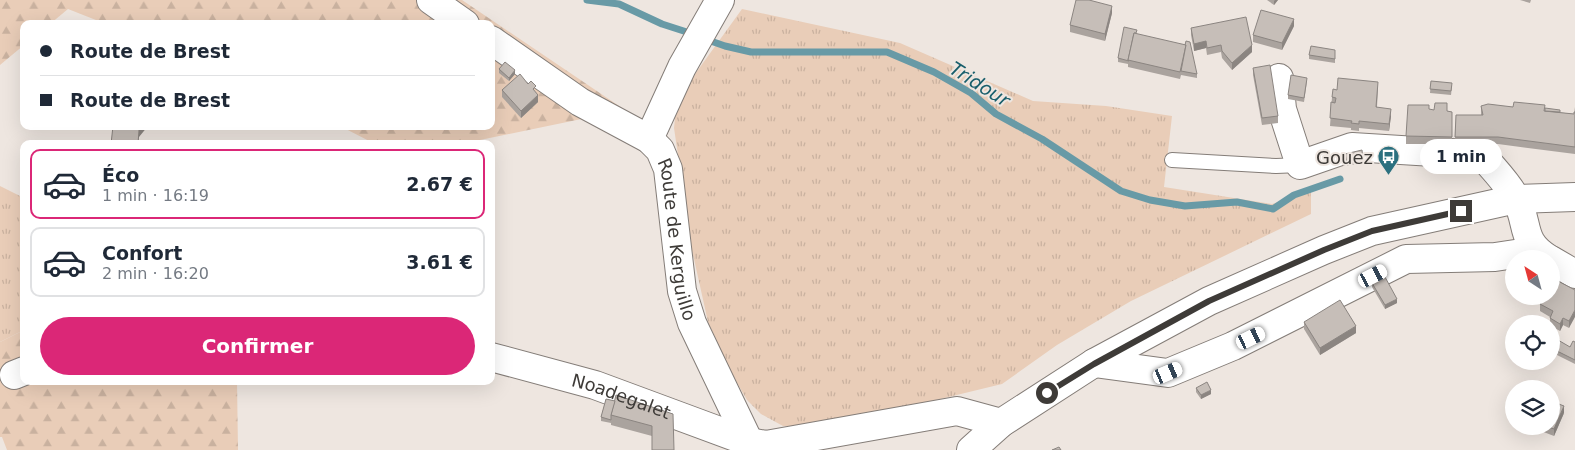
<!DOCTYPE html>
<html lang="fr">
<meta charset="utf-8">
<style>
body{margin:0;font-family:"DejaVu Sans",sans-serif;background:#f2f2f3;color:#1f2937;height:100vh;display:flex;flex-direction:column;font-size:19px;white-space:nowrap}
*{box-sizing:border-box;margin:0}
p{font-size:16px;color:#747a83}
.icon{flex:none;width:28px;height:28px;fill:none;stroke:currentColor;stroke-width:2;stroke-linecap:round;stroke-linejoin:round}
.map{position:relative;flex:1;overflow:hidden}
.sheet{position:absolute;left:20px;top:140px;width:475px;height:245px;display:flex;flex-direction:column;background:#fff;border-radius:10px;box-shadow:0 5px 20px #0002}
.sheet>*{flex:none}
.hud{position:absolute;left:20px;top:20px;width:475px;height:110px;border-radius:10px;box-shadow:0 5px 20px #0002;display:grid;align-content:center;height:110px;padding:0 20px;background:#fff}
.needle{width:32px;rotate:324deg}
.controls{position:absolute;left:1505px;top:250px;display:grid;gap:10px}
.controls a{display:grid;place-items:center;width:55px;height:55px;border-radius:50%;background:#fff;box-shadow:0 5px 20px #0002;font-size:25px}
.end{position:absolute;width:22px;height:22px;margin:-11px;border:6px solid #3e3b38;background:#fff;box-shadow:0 0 0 2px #fff}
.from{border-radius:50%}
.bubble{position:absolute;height:35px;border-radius:18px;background:#fff;box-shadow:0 5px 20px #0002;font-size:16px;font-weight:600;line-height:35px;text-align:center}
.car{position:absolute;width:15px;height:30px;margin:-15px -8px;border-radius:6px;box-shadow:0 0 4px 1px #0007;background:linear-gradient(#fff 24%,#345 0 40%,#fff 0 76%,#345 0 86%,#fff 0)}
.hud b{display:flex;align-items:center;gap:18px;height:48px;font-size:19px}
.hud b+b{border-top:1px solid #e0e1e3}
.hud i{width:12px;height:12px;background:#1f2937}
ul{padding:9px 0 0;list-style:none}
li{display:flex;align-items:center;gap:15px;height:70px;margin:0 10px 8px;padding:0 10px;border:2px solid #e0e1e3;border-radius:10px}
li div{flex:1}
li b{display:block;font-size:19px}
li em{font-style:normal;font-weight:600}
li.selected{border-color:#db2777}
li>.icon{width:45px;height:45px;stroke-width:1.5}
.action{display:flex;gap:10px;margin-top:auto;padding:10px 20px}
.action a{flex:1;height:58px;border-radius:30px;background:#db2777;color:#fff;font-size:20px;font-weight:600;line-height:58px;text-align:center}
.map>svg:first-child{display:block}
.grass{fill:url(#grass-tufts)}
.forest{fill:url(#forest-firs)}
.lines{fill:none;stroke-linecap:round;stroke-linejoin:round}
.stream{stroke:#689aa6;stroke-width:7}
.service-casing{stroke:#847d78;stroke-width:16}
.minor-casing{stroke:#847d78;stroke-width:30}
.primary-casing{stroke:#847d78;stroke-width:30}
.service{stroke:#fff;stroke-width:14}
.minor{stroke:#fff;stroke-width:28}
.primary{stroke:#fff;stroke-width:28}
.wall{fill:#aaa39e}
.shaded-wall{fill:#8b8581}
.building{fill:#c6beb8;stroke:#8b8581}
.route{stroke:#3e3b38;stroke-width:6}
.labels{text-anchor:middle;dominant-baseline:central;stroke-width:4;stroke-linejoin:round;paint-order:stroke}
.poi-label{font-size:18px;fill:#3e3b38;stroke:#eee6e0;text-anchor:end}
.street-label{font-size:18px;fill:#3e3b38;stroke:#eee6e0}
.water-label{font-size:19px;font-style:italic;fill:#185e6b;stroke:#eee6e0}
</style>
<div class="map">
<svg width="1575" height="450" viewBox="0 0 1575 450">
<defs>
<pattern id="grass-tufts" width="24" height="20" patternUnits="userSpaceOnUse" patternTransform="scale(1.25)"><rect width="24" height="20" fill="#e9cdb8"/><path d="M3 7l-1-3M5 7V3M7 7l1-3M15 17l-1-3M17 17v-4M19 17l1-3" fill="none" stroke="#c9b19f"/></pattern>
<pattern id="forest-firs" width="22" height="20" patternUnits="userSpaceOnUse" patternTransform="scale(1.25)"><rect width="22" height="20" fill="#e9cdb8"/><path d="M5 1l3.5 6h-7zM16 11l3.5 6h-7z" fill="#c9b19f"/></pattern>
</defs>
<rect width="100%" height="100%" fill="#eee6e0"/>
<!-- grass -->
<g class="grass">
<polygon points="742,9 900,43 1033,101 1106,106 1172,116 1164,187 1272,204 1311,191 1311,214 1131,301 1057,345 1002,384 895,410 808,427 783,426 761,414 747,400 733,376 708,322 692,250 674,128 677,99"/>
<polygon points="0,186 24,198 24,330 0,342"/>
</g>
<!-- forest -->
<g class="forest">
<polygon points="0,0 462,0 625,110 461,144 375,144 340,126 491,126 491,24 106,24 68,9 50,24 24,24 24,45 0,65"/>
<polygon points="24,330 24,381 237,381 238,450 7,450 2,437 0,437 0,342"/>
</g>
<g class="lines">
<!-- stream -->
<g class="stream">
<polyline points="587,0 619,4 662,24 693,34"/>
<polyline points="705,39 725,46 751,52 887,52 934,72 971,93 996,114 1042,139 1121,191 1150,200 1185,206 1237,202 1273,209 1294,195 1340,179"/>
</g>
<defs>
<polyline id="service" points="1172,160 1276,166 1300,165"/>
<g id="minor">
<polyline points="431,0 465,24"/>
<path id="s1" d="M491,40L580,102L649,139L660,150L668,169L682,291L692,323L749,442"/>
<path d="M1279,78L1282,109L1300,165L1352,147L1482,155C1493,169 1508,183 1516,199C1530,224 1519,241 1549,259"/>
<polyline points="649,139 682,67 720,0"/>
<polyline points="1551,260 1575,274"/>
<path id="s2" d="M491,357L595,385L749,442L766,445L957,411L1001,423"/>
<polyline points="1094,363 1168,373 1233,346 1406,259 1495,257 1535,251"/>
<polyline points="14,375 24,371"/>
</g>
<polyline id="primary" points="971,450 1001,423 1094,363 1209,301 1324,250 1372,231 1516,199 1575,197"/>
</defs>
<!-- service casing -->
<use href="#service" class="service-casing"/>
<!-- minor casing -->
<use href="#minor" class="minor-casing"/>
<!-- primary casing -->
<use href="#primary" class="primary-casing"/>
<!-- service -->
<use href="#service" class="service"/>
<!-- minor -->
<use href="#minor" class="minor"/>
<!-- primary -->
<use href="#primary" class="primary"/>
</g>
<!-- wall -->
<g class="wall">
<polygon points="1267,0 1278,0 1274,5"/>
<polygon points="1520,0 1531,0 1530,3"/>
<polygon points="1112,13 1105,41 1070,32 1070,25"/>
<polygon points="1294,26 1282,50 1253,42 1253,35"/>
<polygon points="1191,28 1252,52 1232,70 1222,58 1221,52 1207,55 1206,48 1194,51 1191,35"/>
<polygon points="1137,34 1197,74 1197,78 1181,75 1180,79 1128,67 1128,64 1118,62 1118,58"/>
<polygon points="1335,50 1335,63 1309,59 1309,55"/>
<polygon points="1253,68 1278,116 1278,123 1262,125 1253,75"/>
<polygon points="499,69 515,74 509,81 499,73"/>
<polygon points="1307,81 1304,102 1288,99 1288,95"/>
<polygon points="1431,81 1452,86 1451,95 1430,93"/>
<polygon points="1378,89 1377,107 1391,116 1389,131 1359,128 1359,131 1351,130 1351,128 1330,126 1332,97 1337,90"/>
<polygon points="502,90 536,92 538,102 521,118 502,97"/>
<polygon points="1481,106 1513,107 1574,114 1575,107 1575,154 1498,144 1455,144 1456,115 1481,115"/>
<polygon points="1447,111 1452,112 1452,144 1406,144 1406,136"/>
<polygon points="1372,283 1397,303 1385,309 1372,287"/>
<polygon points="1575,290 1569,328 1563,325 1560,331 1551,326 1551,324 1550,324 1550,317 1540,311 1540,304"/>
<polygon points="1304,322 1356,333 1320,355 1304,329"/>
<polygon points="1575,342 1575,364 1553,353 1553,349 1570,347"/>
<polygon points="1196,388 1211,394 1201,399 1196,392"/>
<polygon points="606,399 673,414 652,436 611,425 611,423 601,421 601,417"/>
<polygon points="1564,413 1554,436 1528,426 1551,426"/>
</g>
<!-- shaded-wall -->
<g class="shaded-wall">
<polygon points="1275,0 1278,0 1274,5 1274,1"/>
<polygon points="1112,6 1112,13 1105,41 1105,34"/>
<polygon points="1294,19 1294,26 1282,50 1282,43"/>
<polygon points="1206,41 1206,48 1194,51 1194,44"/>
<polygon points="1252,45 1252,52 1232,70 1232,63"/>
<polygon points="515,70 515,74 509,81 509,78"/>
<polygon points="538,95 538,102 521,118 521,111"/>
<polygon points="1391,109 1391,116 1389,131 1389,124"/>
<polygon points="142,126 148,126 139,137 138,144 139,130"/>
<polygon points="1363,159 1363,162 1347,166 1347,163"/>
<polygon points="1397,299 1397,303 1385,309 1385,305"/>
<polygon points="1575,310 1575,317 1569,328 1569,321"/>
<polygon points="1563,318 1563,325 1560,331 1560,324"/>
<polygon points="1356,326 1356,333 1320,355 1320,348"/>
<polygon points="1211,390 1211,394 1201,399 1201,395"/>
<polygon points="1564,406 1564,413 1554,436 1554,429"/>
</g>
<!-- building -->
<g class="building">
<polygon points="1076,0 1089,0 1112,6 1105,34 1070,25"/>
<polygon points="1261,10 1294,19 1282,43 1253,35"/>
<polygon points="1246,17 1252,45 1232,63 1222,51 1221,45 1207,48 1206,41 1194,44 1191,28"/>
<polygon points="1124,27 1137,30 1136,33 1134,33 1128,60 1129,61 1118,58"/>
<polygon points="1134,33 1186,45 1180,72 1128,60"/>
<polygon points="1186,41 1190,42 1197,74 1181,71 1186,45 1185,45"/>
<polygon points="1311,46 1335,50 1335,59 1309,55"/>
<polygon points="505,62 515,70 509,78 499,69"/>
<polygon points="1270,65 1278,116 1262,118 1253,68"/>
<polygon points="520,74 528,84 531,81 536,86 533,89 538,95 521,111 502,90"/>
<polygon points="1291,75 1307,78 1304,98 1288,95"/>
<polygon points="1338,78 1378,82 1376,107 1391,109 1389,124 1359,121 1359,124 1351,123 1352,121 1330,118 1331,102 1335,103 1336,98 1332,97 1333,89 1337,90"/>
<polygon points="1431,81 1452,83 1451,91 1430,89"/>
<polygon points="1514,102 1545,105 1544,111 1574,114 1574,112 1575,112 1575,147 1498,137 1455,137 1456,115 1483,115 1481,106 1488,104 1513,107"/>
<polygon points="1435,103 1447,103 1447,111 1452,112 1452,137 1406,136 1408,105 1429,105 1429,109 1434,110"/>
<polygon points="1545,108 1560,110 1560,112 1545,111"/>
<polygon points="113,126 142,126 139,130 138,144 111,144"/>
<polygon points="1362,150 1363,159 1347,163 1345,154"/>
<polygon points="1385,277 1397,299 1385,305 1372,283"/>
<polygon points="1554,279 1575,290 1575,310 1569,321 1563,318 1560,324 1550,318 1553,311 1540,304 1544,296 1551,296 1551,283"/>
<polygon points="1340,300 1356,326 1320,348 1304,322"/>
<polygon points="1558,340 1570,347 1573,341 1575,342 1575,360 1553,349"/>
<polygon points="1207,382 1211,390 1201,395 1196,388"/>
<polygon points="616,395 673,414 674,450 652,450 652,426 611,415"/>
<polygon points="606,399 615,401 611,415 611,420 601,417"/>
<polygon points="1551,401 1564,406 1554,429 1546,426 1551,426"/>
<polygon points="1059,447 1061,450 1052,450"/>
</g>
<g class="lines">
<!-- route -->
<polyline class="route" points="1047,393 1094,364 1209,301 1324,250 1372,231 1461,211"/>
</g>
<!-- icons -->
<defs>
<symbol id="bus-pin" viewBox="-11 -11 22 30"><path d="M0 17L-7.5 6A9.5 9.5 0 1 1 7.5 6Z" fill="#2b707f" stroke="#eee6e0"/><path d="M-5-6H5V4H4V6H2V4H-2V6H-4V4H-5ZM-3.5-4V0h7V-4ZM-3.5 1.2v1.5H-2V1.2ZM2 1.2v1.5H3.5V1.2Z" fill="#fff"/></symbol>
</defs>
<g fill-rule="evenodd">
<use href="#bus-pin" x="1376" y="144" width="25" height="34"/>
</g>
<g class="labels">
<!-- poi labels -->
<g class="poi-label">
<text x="1373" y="157">Gouez</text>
</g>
<!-- street labels -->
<g class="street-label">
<text stroke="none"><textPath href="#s1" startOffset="294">Route de Kerguillo</textPath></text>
<text stroke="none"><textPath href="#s2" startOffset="136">Noadegalet</textPath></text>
</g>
<!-- water labels -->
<g class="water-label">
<text transform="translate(980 84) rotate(32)">Tridour</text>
</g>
</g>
</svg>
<div class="controls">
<a><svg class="needle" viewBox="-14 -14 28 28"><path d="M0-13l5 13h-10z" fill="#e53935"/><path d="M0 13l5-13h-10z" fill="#747a83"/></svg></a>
<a><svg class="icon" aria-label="locate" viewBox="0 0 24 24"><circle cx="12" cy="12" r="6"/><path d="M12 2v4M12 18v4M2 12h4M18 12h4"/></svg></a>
<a><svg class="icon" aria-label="layers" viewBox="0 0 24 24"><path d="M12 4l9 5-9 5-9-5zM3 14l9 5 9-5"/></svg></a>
</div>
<i class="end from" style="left:1047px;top:393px"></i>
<i class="end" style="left:1461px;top:211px"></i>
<div class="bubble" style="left:1420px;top:139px;width:82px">1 min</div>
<i class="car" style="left:1373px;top:276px;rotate:63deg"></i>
<i class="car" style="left:1251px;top:338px;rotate:64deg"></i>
<i class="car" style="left:1168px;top:373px;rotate:67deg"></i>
<div class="hud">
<b><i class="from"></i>Route de Brest</b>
<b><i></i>Route de Brest</b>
</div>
<section class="sheet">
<ul>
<li class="selected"><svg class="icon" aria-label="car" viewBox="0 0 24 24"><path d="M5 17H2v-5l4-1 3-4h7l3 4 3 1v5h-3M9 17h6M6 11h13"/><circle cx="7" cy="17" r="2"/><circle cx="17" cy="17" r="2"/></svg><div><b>Éco</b><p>1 min · 16:19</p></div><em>2.67 €</em></li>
<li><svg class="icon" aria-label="car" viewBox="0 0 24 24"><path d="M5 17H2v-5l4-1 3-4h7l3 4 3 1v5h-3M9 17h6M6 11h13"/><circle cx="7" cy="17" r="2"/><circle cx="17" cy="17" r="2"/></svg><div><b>Confort</b><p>2 min · 16:20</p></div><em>3.61 €</em></li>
</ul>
<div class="action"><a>Confirmer</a></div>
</section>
</div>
